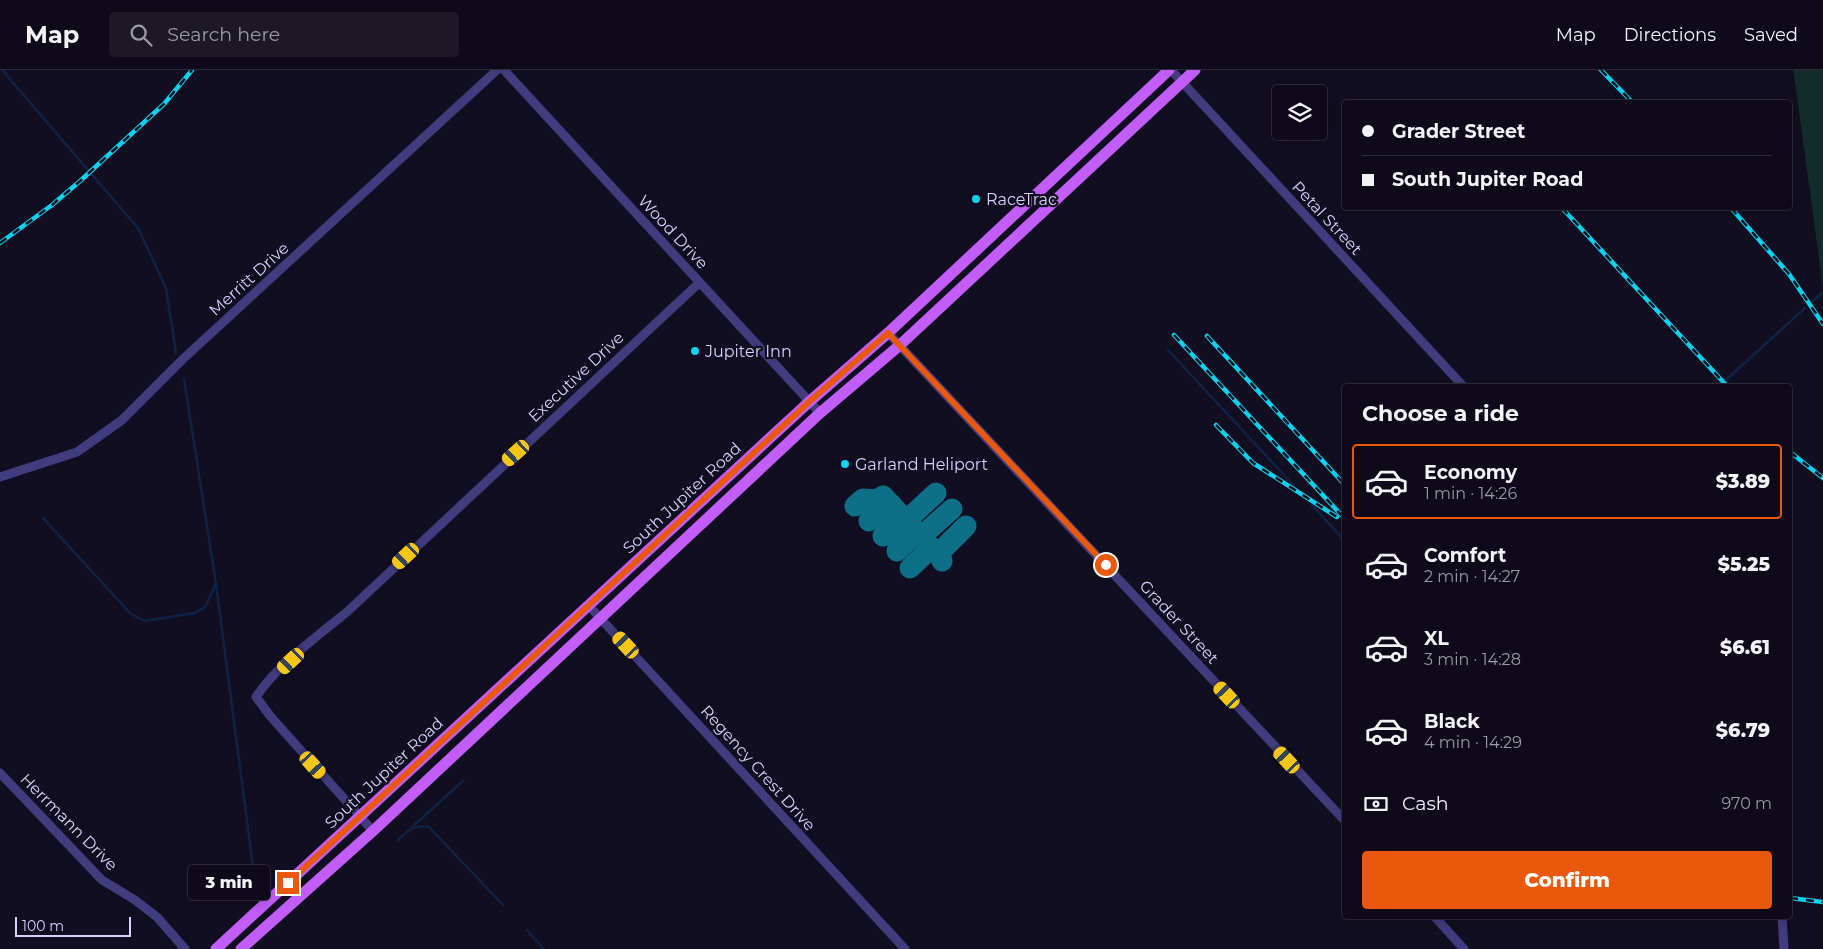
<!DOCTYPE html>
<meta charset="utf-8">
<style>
body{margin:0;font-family:Montserrat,sans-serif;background:#1c1826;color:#f1f3f6;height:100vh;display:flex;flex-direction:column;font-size:19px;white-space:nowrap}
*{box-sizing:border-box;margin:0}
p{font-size:16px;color:#9b9aa2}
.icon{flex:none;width:28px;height:28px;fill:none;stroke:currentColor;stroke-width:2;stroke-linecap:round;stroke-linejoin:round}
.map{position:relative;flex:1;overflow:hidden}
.panel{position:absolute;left:1342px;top:314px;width:450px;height:535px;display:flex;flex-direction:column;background:#0e0a19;border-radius:5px;box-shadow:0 2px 12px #0003,0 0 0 1px #2e2b38}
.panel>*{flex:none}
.top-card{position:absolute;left:1342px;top:30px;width:450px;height:110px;border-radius:5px;box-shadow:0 2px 12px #0003,0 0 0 1px #2e2b38;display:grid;align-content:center;height:110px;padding:0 20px;background:#0e0a19}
.fabs{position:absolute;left:1272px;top:15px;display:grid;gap:10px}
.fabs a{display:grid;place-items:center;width:55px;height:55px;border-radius:5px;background:#0e0a19;box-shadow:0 2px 12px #0003,0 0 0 1px #2e2b38;font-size:25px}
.scale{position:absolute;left:15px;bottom:12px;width:116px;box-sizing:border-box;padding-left:5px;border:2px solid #d7d1fd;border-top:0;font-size:14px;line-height:18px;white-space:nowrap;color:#d7d1fd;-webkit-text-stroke:4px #120e21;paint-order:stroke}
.end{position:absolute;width:22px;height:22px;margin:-11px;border:6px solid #ea580c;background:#fff;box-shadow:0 0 0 2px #fff}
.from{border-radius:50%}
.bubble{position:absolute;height:35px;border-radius:5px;background:#0e0a19;box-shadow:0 2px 12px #0003,0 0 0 1px #2e2b38;font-size:16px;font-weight:800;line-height:35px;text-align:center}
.car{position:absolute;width:15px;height:30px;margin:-15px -8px;border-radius:6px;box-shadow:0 0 4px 1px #0007;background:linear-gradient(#f5c518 24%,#345 0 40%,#f5c518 0 76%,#345 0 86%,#f5c518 0)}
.top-card b{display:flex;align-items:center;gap:18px;height:48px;font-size:19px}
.top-card b+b{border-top:1px solid #2e2b38}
.top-card i{width:12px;height:12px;background:#f1f3f6}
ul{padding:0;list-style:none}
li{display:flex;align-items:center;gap:15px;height:75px;margin:0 10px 8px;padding:0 10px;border:2px solid transparent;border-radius:5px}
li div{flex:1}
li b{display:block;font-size:19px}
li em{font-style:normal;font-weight:800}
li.current{border-color:#ea580c}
li>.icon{width:45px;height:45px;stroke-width:1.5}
h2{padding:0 20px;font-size:22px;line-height:60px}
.pay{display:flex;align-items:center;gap:12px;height:55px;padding:0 20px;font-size:19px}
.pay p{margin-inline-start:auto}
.cta{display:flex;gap:10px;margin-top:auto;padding:10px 20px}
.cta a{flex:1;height:58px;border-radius:5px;background:#ea580c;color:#fff;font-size:20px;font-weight:800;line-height:58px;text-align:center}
header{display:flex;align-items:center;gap:30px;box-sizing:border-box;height:70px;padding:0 25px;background:#0e0a19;border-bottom:1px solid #2e2b38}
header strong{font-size:24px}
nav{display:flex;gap:28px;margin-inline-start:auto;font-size:18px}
.search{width:350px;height:45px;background:#1c1826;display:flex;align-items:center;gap:12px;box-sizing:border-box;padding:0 18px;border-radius:5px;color:#9b9aa2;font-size:19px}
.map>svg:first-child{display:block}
.green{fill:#122b2b}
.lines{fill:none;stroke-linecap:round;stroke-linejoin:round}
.stream{stroke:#102244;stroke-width:2.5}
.taxiway{stroke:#0e7088;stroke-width:21}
.minor{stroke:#403c7e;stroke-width:9}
.major{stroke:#c25df7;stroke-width:11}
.rail-casing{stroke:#0bd2ef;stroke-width:4.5}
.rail{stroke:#120e21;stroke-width:2.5;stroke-dasharray:8;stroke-linecap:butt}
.route{stroke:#ea580c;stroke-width:6}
.poi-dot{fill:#0bd2ef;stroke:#120e21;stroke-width:2}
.labels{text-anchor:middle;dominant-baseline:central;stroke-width:4.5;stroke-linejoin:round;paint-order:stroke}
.poi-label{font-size:16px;fill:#d7d1fd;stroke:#120e21;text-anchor:start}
.street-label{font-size:16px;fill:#d7d1fd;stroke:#120e21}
</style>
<header>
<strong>Map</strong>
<div class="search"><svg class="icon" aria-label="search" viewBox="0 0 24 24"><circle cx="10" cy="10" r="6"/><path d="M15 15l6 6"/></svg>Search here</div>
<nav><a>Map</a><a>Directions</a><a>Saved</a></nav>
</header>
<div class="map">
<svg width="1823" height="879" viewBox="0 0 1823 879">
<rect width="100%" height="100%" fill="#120e21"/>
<!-- green -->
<polygon class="green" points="1793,0 1823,0 1823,217 1794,5"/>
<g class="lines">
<!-- stream -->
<g class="stream">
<polyline points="2,0 138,158 166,218 176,283"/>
<polyline points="1813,231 1823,222"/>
<polyline points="1168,280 1297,419"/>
<polyline points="184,309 216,514 256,820"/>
<polyline points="1727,309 1805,238"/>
<polyline points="1312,435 1345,471"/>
<polyline points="43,448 130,543 144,551 195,543 205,537 216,514"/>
<polyline points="412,757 463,711"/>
<path d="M398,770C407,761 415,754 429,757L503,835"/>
<polyline points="527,860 544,879"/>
</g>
<!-- taxiway -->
<g class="taxiway">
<polyline points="855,436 863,429 876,430 883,426 941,488 942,491"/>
<polyline points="869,451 887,435 891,434"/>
<polyline points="908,452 909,448 936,423"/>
<polyline points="883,466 901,449 905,449"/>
<polyline points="923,468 924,464 952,439"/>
<polyline points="897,481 915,464 919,464"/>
<polyline points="938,484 966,456"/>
<polyline points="910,498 930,479 933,479"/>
</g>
<!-- minor -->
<g class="minor">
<polyline points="504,0 820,343"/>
<polyline points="1171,0 1463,316"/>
<polyline points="888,263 1345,751"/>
<polyline points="0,407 77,382 122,350 183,289 497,0"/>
<polyline points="589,536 905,879"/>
<polyline points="0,703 102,810 135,830 157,847 185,879"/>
<path d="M373,761L271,647L256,627C277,595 318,566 348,541L699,213"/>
<polyline points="1434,846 1464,879"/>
<polyline points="1782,846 1784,879"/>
</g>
<!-- major -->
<g class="major">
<polyline points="216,879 809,332 888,263 1169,0"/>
<polyline points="241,879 373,761 820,343 900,275 1195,0"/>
</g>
<defs>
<g id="rail">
<polyline points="1601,0 1632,32"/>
<polyline points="1562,138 1727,316"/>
<polyline points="1731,138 1789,204 1823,254"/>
<polyline points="0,173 52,135 79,112 164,34 192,0"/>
<polyline points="1174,265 1345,449"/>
<polyline points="1207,266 1345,415"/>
<polyline points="1216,355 1253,393 1337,447"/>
<polyline points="1790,382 1823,408"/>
<polyline points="1790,828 1823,832"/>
</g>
</defs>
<!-- rail casing -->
<use href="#rail" class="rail-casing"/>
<!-- rail -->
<use href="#rail" class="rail"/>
</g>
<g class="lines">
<!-- route -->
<polyline class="route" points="288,813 809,332 888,263 1106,495"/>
</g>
<!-- markers -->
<g class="poi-dot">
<circle cx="976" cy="129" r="5"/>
<circle cx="695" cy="281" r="5"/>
<circle cx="845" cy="394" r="5"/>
</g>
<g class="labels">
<!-- poi labels -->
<g class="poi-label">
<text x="986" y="129">RaceTrac</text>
<text x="705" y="281">Jupiter Inn</text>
<text x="855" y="394">Garland Heliport</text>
</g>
<!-- street labels -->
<g class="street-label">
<text transform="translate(1327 148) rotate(47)">Petal Street</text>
<text transform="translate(673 162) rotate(47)">Wood Drive</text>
<text transform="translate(249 209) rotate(-42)">Merritt Drive</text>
<text transform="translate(576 307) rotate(-43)">Executive Drive</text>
<text transform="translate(682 428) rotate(-43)">South Jupiter Road</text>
<text transform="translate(1179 552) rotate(47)">Grader Street</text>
<text transform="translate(758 698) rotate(48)">Regency Crest Drive</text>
<text transform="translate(384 703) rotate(-43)">South Jupiter Road</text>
<text transform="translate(69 752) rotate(45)">Herrmann Drive</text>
</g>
</g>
</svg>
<div class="fabs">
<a><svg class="icon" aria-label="layers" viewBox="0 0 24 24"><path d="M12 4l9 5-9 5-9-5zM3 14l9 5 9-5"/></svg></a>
</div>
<div class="scale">100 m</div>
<i class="end from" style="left:1106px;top:495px"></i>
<i class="end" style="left:288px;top:813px"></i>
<div class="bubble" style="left:188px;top:795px;width:82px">3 min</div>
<i class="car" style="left:516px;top:383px;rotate:228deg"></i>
<i class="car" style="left:406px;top:486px;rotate:227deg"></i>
<i class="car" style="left:626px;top:575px;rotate:317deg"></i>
<i class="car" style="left:291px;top:591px;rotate:227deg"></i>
<i class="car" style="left:1227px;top:625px;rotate:317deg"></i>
<i class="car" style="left:1287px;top:690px;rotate:317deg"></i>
<i class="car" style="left:313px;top:695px;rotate:138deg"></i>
<div class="top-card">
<b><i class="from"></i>Grader Street</b>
<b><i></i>South Jupiter Road</b>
</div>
<section class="panel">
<h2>Choose a ride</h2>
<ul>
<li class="current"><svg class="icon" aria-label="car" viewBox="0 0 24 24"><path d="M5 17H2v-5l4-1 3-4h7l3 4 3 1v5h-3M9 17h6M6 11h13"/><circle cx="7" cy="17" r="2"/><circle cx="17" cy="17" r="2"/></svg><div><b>Economy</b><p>1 min · 14:26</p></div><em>$3.89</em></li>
<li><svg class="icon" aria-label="car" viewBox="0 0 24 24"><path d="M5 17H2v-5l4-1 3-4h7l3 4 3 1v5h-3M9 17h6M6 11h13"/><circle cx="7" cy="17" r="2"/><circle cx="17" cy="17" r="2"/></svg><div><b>Comfort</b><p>2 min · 14:27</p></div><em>$5.25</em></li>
<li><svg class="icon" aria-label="car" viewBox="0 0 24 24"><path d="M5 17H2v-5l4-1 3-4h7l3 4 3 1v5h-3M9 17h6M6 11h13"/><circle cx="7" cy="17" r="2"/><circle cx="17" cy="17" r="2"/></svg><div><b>XL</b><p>3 min · 14:28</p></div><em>$6.61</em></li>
<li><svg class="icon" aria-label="car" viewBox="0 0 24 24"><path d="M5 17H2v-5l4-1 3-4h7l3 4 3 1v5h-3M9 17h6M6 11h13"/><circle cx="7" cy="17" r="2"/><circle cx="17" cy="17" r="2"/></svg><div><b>Black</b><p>4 min · 14:29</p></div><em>$6.79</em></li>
</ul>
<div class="pay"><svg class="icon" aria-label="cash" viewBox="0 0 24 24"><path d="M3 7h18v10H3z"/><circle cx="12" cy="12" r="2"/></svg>Cash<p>970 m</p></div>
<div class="cta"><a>Confirm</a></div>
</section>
</div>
